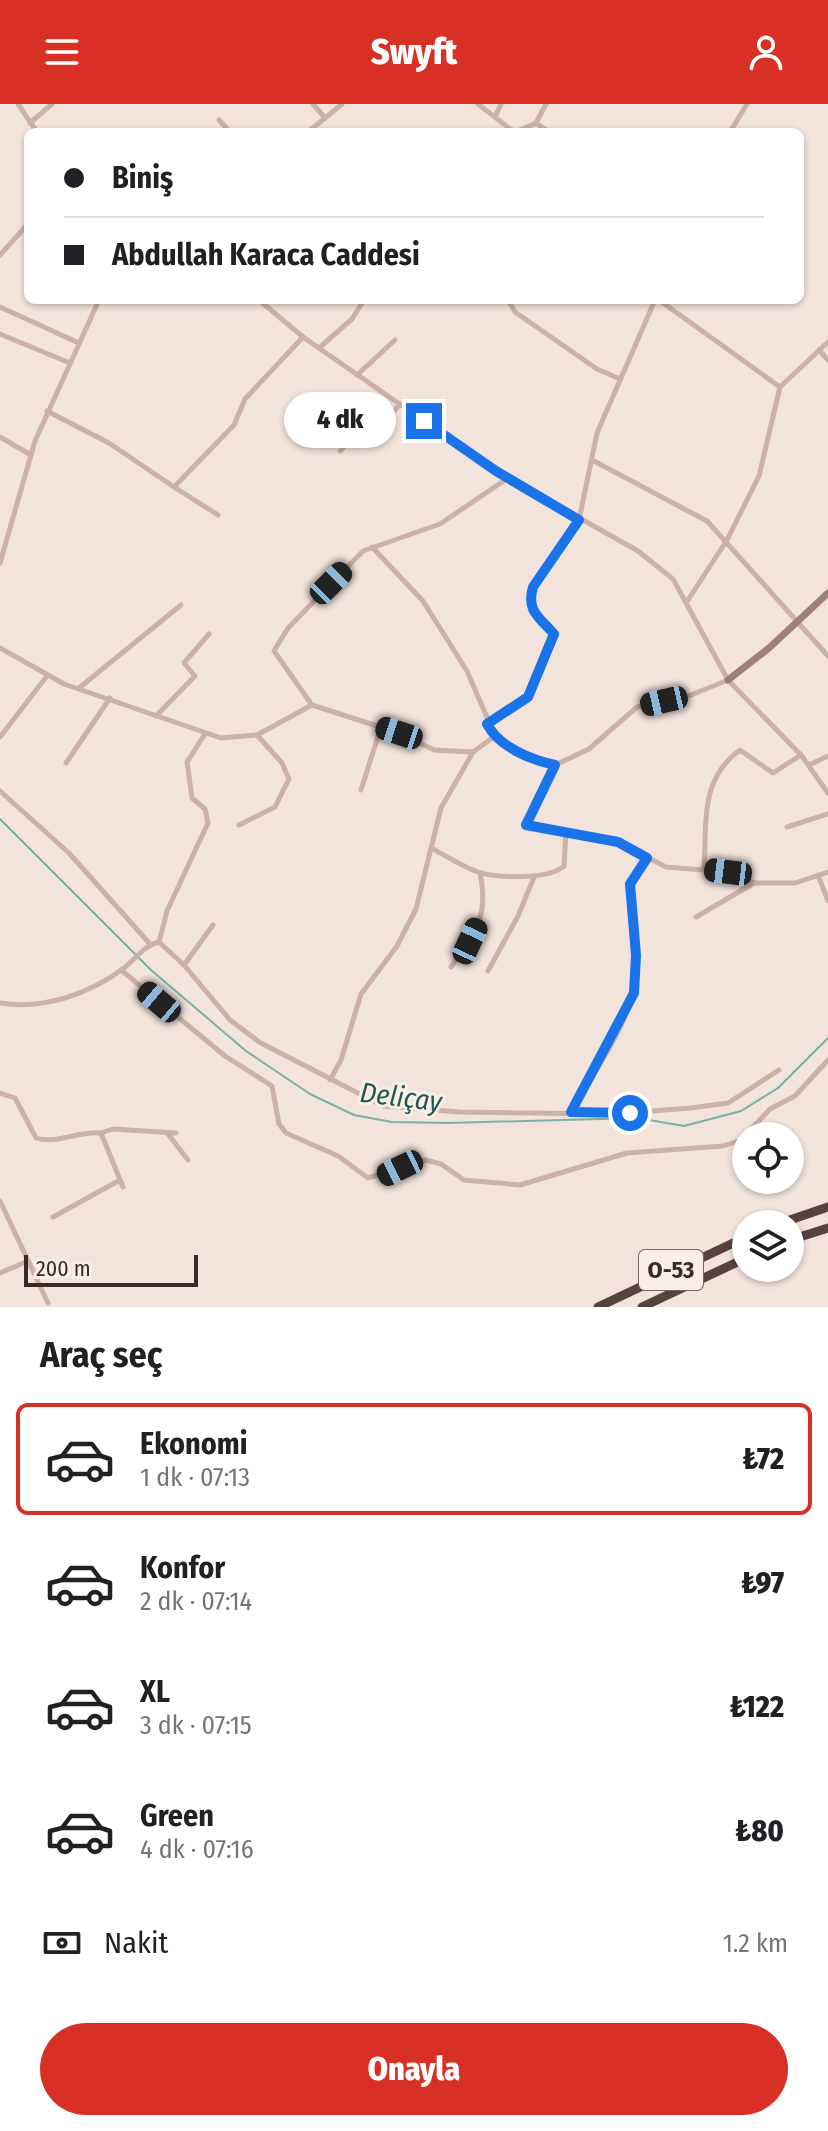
<!DOCTYPE html>
<html lang="tr">
<meta charset="utf-8">
<style>
body{margin:0;font-family:"Fira Sans Condensed",sans-serif;background:#f6f6f6;color:#202124;height:100vh;display:flex;flex-direction:column;font-size:30px;white-space:nowrap}
*{box-sizing:border-box;margin:0}
p{font-size:26px;color:#757577}
.icon{flex:none;width:44px;height:44px;fill:none;stroke:currentColor;stroke-width:2;stroke-linecap:round;stroke-linejoin:round}
.map{position:relative;height:1203px;overflow:hidden}
.drawer{display:flex;flex-direction:column;background:#fff;flex:1}
.drawer>*{flex:none}
.banner{position:absolute;left:24px;top:24px;width:780px;height:176px;border-radius:12px;box-shadow:0 2px 6px #0004;display:grid;align-content:center;height:176px;padding:0 40px;background:#fff}
.buttons{position:absolute;left:732px;top:1018px;display:grid;gap:16px}
.buttons a{display:grid;place-items:center;width:72px;height:72px;border-radius:50%;background:#fff;box-shadow:0 2px 6px #0004;font-size:40px}
.scale{position:absolute;left:24px;bottom:20px;width:174px;box-sizing:border-box;padding-left:8px;border:4px solid #372a28;border-top:0;font-size:22px;line-height:28px;white-space:nowrap;color:#372a28;-webkit-text-stroke:6px #faefe8;paint-order:stroke}
.end{position:absolute;width:36px;height:36px;margin:-18px;border:10px solid #1a73e8;background:#fff;box-shadow:0 0 0 4px #fff}
.from{border-radius:50%}
.bubble{position:absolute;height:56px;border-radius:28px;background:#fff;box-shadow:0 2px 6px #0004;font-size:26px;font-weight:800;line-height:56px;text-align:center}
.car{position:absolute;width:24px;height:48px;margin:-24px -12px;border-radius:10px;box-shadow:0 0 6px 2px #0007;background:linear-gradient(#222 24%,#8ab4d8 0 40%,#222 0 76%,#8ab4d8 0 86%,#222 0)}
.banner b{display:flex;align-items:center;gap:28px;height:76px;font-size:30px}
.banner b+b{border-top:2px solid #e0e0e0}
.banner i{width:20px;height:20px;background:#202124}
ul{padding:0;list-style:none}
li{display:flex;align-items:center;gap:24px;height:112px;margin:0 16px 12px;padding:0 24px;border:4px solid transparent;border-radius:12px}
li div{flex:1}
li b{display:block;font-size:30px}
li em{font-style:normal;font-weight:800}
li.active{border-color:#d93025}
li>.icon{width:72px;height:72px;stroke-width:1.5}
h2{padding:0 40px;font-size:36px;line-height:96px}
.pay{display:flex;align-items:center;gap:20px;height:88px;padding:0 40px;font-size:30px}
.pay p{margin-inline-start:auto}
.cta{display:flex;gap:16px;margin-top:auto;padding:16px 40px}
.cta a{flex:1;height:92px;border-radius:48px;background:#d93025;color:#fff;font-size:32px;font-weight:800;line-height:92px;text-align:center}
header{display:flex;justify-content:space-between;align-items:center;height:104px;padding:0 40px;background:#d93025;color:#fff;font-size:36px;font-weight:800}
.map>svg:first-child{display:block}
.lines{fill:none;stroke-linecap:round;stroke-linejoin:round}
.stream{stroke:#7bb0a8;stroke-width:2}
.street{stroke:#cbb1a8;stroke-width:5}
.secondary{stroke:#9e8079;stroke-width:7}
.highway{stroke:#58423f;stroke-width:9}
.route{stroke:#1a73e8;stroke-width:10}
.labels{text-anchor:middle;dominant-baseline:central;stroke-width:6;stroke-linejoin:round;paint-order:stroke}
.shield{fill:#faefe8;stroke:#726562;stroke-width:2}
.shield-label{font-size:24px;font-weight:bold;fill:#372a28}
.water-label{font-size:28px;font-style:italic;fill:#1d5952;stroke:#faefe8}
</style>
<header><svg class="icon" aria-label="menu" viewBox="0 0 24 24"><path d="M4 6h16M4 12h16M4 18h16"/></svg>Swyft<svg class="icon" aria-label="person" viewBox="0 0 24 24"><circle cx="12" cy="8" r="4"/><path d="M4 21q1-7 8-7t8 7"/></svg></header>
<div class="map">
<svg width="828" height="1203" viewBox="0 0 828 1203">
<rect width="100%" height="100%" fill="#f2e4dc"/>
<g class="lines">
<!-- stream -->
<polyline class="stream" points="0,715 151,866 246,947 310,990 354,1011 392,1018 448,1019 637,1014 684,1022 741,1007 778,984 828,934"/>
<!-- street -->
<g class="street">
<polyline points="18,0 37,28"/>
<polyline points="313,0 325,14"/>
<polyline points="478,0 514,28"/>
<polyline points="495,13 501,0"/>
<polyline points="219,16 230,28"/>
<polyline points="30,19 52,0"/>
<polyline points="536,19 546,0"/>
<polyline points="308,28 342,0"/>
<polyline points="515,28 536,19 549,28"/>
<polyline points="730,28 747,0"/>
<polyline points="0,151 28,120"/>
<polyline points="259,196 303,233 496,367 638,447 673,475 728,576 801,651 828,689"/>
<polyline points="508,196 515,208 597,265 620,275"/>
<polyline points="659,196 780,283"/>
<polyline points="0,203 79,239"/>
<polyline points="0,230 70,259"/>
<polyline points="319,244 352,215 364,196"/>
<polyline points="819,246 828,256"/>
<polyline points="357,271 395,236"/>
<polyline points="47,307 109,339 174,383 234,321 245,295 303,233"/>
<polyline points="0,333 31,351"/>
<polyline points="340,347 355,330 365,325 375,330 400,300"/>
<polyline points="592,356 707,417 828,552"/>
<polyline points="174,383 218,411"/>
<polyline points="372,443 423,497 467,567 495,632 535,657 555,661 589,645 637,603 691,591 728,576"/>
<polyline points="0,459 35,337 99,196"/>
<polyline points="688,496 727,436 759,372 780,283 828,238"/>
<polyline points="0,544 64,580 221,634 257,631 312,601 399,629 434,646 473,648 495,632"/>
<polyline points="79,584 181,501"/>
<polyline points="312,601 274,547 288,524 363,447 440,420 508,374"/>
<polyline points="156,612 195,572 184,559 209,530"/>
<polyline points="487,619 528,593 554,530 531,506 533,483 579,416 597,329 655,196"/>
<polyline points="0,633 47,572"/>
<polyline points="66,659 110,594"/>
<polyline points="555,661 526,721 618,738 666,763 728,768 755,779 795,779 828,768"/>
<polyline points="809,661 828,652"/>
<polyline points="361,686 381,623"/>
<polyline points="0,687 69,749 150,840"/>
<polyline points="239,721 275,703 289,675 282,659 257,631"/>
<polyline points="787,723 828,710"/>
<path d="M433,745C448,753 463,763 478,768C496,774 549,776 564,762L566,727"/>
<path d="M704,765C707,721 699,675 740,646L773,669L801,651"/>
<polyline points="818,771 828,797"/>
<polyline points="696,813 754,779"/>
<polyline points="159,838 184,861 230,916 259,938 383,1002 459,1008 611,1010 691,1004 728,999 779,966"/>
<polyline points="184,861 213,821"/>
<path d="M451,863C476,829 489,812 480,769"/>
<polyline points="121,866 225,952 272,982 279,1020 286,1029 338,1052 368,1074 426,1056 441,1060 464,1076 520,1081 627,1049 723,1042 741,1036 770,1005 795,992 828,956"/>
<polyline points="488,867 518,812 534,773"/>
<path d="M0,899C44,906 89,890 124,864C135,855 145,841 159,838L167,807L208,719L205,705L192,694L187,658L205,630"/>
<polyline points="330,976 341,956 361,890 397,842 416,805 441,704 473,648"/>
<path d="M0,989L15,994L36,1034C57,1041 79,1026 101,1029"/>
<path d="M571,1008C594,967 634,916 636,868C637,826 617,789 647,755"/>
<polyline points="168,1030 188,1056"/>
<polyline points="123,1083 101,1029 113,1025 176,1029"/>
<polyline points="0,1097 48,1199"/>
<polyline points="53,1113 120,1076"/>
<polyline points="0,1169 28,1157"/>
</g>
<!-- secondary -->
<polyline class="secondary" points="728,576 769,544 828,489"/>
<!-- highway -->
<g class="highway">
<polyline points="778,1120 828,1103"/>
<polyline points="790,1136 828,1124"/>
<polyline points="598,1203 746,1133"/>
<polyline points="642,1203 746,1154"/>
</g>
</g>
<g class="lines">
<!-- route -->
<path class="route" d="M424,317L496,367L579,416L533,483C526,507 539,513 554,530L528,593L487,620C499,643 531,656 555,661L526,721L618,738L647,754L630,780L636,851L634,889L571,1008L630,1009"/>
</g>
<g class="labels">
<!-- shield labels -->
<rect class="shield" x="639" y="1146" width="64" height="40" rx="6"/>
<g class="shield-label">
<text x="671" y="1166">O-53</text>
</g>
<!-- water labels -->
<g class="water-label">
<text transform="translate(401 993) rotate(7)">Deliçay</text>
</g>
</g>
</svg>
<div class="buttons">
<a><svg class="icon" aria-label="locate" viewBox="0 0 24 24"><circle cx="12" cy="12" r="6"/><path d="M12 2v4M12 18v4M2 12h4M18 12h4"/></svg></a>
<a><svg class="icon" aria-label="layers" viewBox="0 0 24 24"><path d="M12 4l9 5-9 5-9-5zM3 14l9 5 9-5"/></svg></a>
</div>
<div class="scale">200 m</div>
<i class="end from" style="left:630px;top:1009px"></i>
<i class="end" style="left:424px;top:317px"></i>
<div class="bubble" style="left:284px;top:288px;width:112px">4 dk</div>
<i class="car" style="left:331px;top:479px;rotate:45deg"></i>
<i class="car" style="left:664px;top:597px;rotate:257deg"></i>
<i class="car" style="left:399px;top:629px;rotate:288deg"></i>
<i class="car" style="left:728px;top:768px;rotate:277deg"></i>
<i class="car" style="left:470px;top:837px;rotate:25deg"></i>
<i class="car" style="left:159px;top:898px;rotate:310deg"></i>
<i class="car" style="left:400px;top:1064px;rotate:244deg"></i>
<div class="banner">
<b><i class="from"></i>Biniş</b>
<b><i></i>Abdullah Karaca Caddesi</b>
</div>
</div>
<section class="drawer">
<h2>Araç seç</h2>
<ul>
<li class="active"><svg class="icon" aria-label="car" viewBox="0 0 24 24"><path d="M5 17H2v-5l4-1 3-4h7l3 4 3 1v5h-3M9 17h6M6 11h13"/><circle cx="7" cy="17" r="2"/><circle cx="17" cy="17" r="2"/></svg><div><b>Ekonomi</b><p>1 dk · 07:13</p></div><em>₺72</em></li>
<li><svg class="icon" aria-label="car" viewBox="0 0 24 24"><path d="M5 17H2v-5l4-1 3-4h7l3 4 3 1v5h-3M9 17h6M6 11h13"/><circle cx="7" cy="17" r="2"/><circle cx="17" cy="17" r="2"/></svg><div><b>Konfor</b><p>2 dk · 07:14</p></div><em>₺97</em></li>
<li><svg class="icon" aria-label="car" viewBox="0 0 24 24"><path d="M5 17H2v-5l4-1 3-4h7l3 4 3 1v5h-3M9 17h6M6 11h13"/><circle cx="7" cy="17" r="2"/><circle cx="17" cy="17" r="2"/></svg><div><b>XL</b><p>3 dk · 07:15</p></div><em>₺122</em></li>
<li><svg class="icon" aria-label="car" viewBox="0 0 24 24"><path d="M5 17H2v-5l4-1 3-4h7l3 4 3 1v5h-3M9 17h6M6 11h13"/><circle cx="7" cy="17" r="2"/><circle cx="17" cy="17" r="2"/></svg><div><b>Green</b><p>4 dk · 07:16</p></div><em>₺80</em></li>
</ul>
<div class="pay"><svg class="icon" aria-label="cash" viewBox="0 0 24 24"><path d="M3 7h18v10H3z"/><circle cx="12" cy="12" r="2"/></svg>Nakit<p>1.2 km</p></div>
<div class="cta"><a>Onayla</a></div>
</section>
